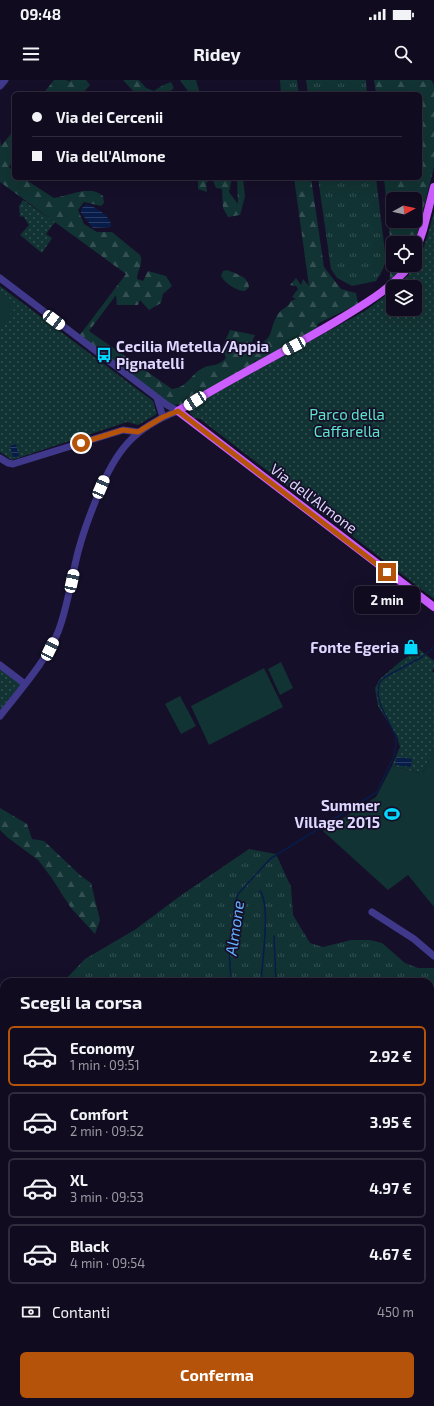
<!DOCTYPE html>
<html lang="it">
<meta charset="utf-8">
<style>
body{margin:0;font-family:"Exo 2",sans-serif;background:#191428;color:#f1f3f6;height:100vh;display:flex;flex-direction:column;font-size:15px;white-space:nowrap}
*{box-sizing:border-box;margin:0}
p{font-size:13px;color:#9c9ba4}
.icon{flex:none;width:22px;height:22px;fill:none;stroke:currentColor;stroke-width:2;stroke-linecap:round;stroke-linejoin:round}
.map{position:relative;flex:1;overflow:hidden}
.sheet{position:absolute;left:0px;top:898px;width:434px;height:428px;display:flex;flex-direction:column;background:#100b1f;border-radius:12px 12px 0 0;box-shadow:0 4px 16px #0002,0 0 0 1px #302b3d}
.sheet>*{flex:none}
.banner{position:absolute;left:12px;top:12px;width:410px;height:88px;border-radius:6px;box-shadow:0 4px 16px #0002,0 0 0 1px #302b3d;display:grid;align-content:center;height:88px;padding:0 20px;background:#100b1f}
.needle{width:26px;rotate:82deg}
.fabs{position:absolute;left:386px;top:112px;display:grid;gap:8px}
.fabs a{display:grid;place-items:center;width:36px;height:36px;border-radius:6px;background:#100b1f;box-shadow:0 4px 16px #0002,0 0 0 1px #302b3d;font-size:20px}
.end{position:absolute;width:18px;height:18px;margin:-9px;border:5px solid #b45309;background:#fff;box-shadow:0 0 0 2px #fff}
.from{border-radius:50%}
.bubble{position:absolute;height:28px;border-radius:6px;background:#100b1f;box-shadow:0 4px 16px #0002,0 0 0 1px #302b3d;font-size:13px;font-weight:700;line-height:28px;text-align:center}
.car{position:absolute;width:12px;height:24px;margin:-12px -6px;border-radius:5px;box-shadow:0 0 3px 1px #0007;background:linear-gradient(#fff 24%,#345 0 40%,#fff 0 76%,#345 0 86%,#fff 0)}
.banner b{display:flex;align-items:center;gap:14px;height:38px;font-size:15px}
.banner b+b{border-top:1px solid #302b3d}
.banner i{width:10px;height:10px;background:#f1f3f6}
ul{padding:0;list-style:none}
li{display:flex;align-items:center;gap:12px;height:60px;margin:0 8px 6px;padding:0 12px;border:2px solid #302b3d;border-radius:6px}
li div{flex:1}
li b{display:block;font-size:15px}
li em{font-style:normal;font-weight:700}
li.active{border-color:#b45309}
li>.icon{width:36px;height:36px;stroke-width:1.5}
h2{padding:0 20px;font-size:18px;line-height:48px}
.pay{display:flex;align-items:center;gap:10px;height:44px;padding:0 20px;font-size:15px}
.pay p{margin-inline-start:auto}
.primary-button{display:flex;gap:8px;margin-top:auto;padding:8px 20px}
.primary-button a{flex:1;height:46px;border-radius:6px;background:#b45309;color:#fff;font-size:16px;font-weight:700;line-height:46px;text-align:center}
.status{display:flex;justify-content:space-between;align-items:center;height:28px;padding:0 20px;background:#100b1f;direction:ltr}
.status svg{height:11px;fill:currentColor}
header{display:flex;justify-content:space-between;align-items:center;height:52px;padding:0 20px;background:#100b1f;font-size:18px;font-weight:700}
.map>svg:first-child{display:block}
.grass{fill:url(#grass-tufts)}
.forest{fill:url(#forest-firs);fill-rule:evenodd}
.park{fill:url(#park-dots)}
.pitch{fill:#123333}
.water{fill:url(#water-rules)}
.lines{fill:none;stroke-linecap:round;stroke-linejoin:round}
.stream{stroke:#081c49;stroke-width:1.5}
.minor{stroke:#40388a;stroke-width:7}
.major{stroke:#cc5eff;stroke-width:8}
.route{stroke:#b45309;stroke-width:5}
.labels{text-anchor:middle;dominant-baseline:central;stroke-width:3.5;stroke-linejoin:round;paint-order:stroke}
.poi-label{font-size:15px;font-weight:bold;fill:#ded7ff;stroke:#150f29;text-anchor:end}
.park-label{font-size:15px;fill:#5de5ca;stroke:#150f29}
.street-label{font-size:15px;fill:#ded7ff;stroke:#150f29}
.water-label{font-size:16px;font-style:italic;fill:#65afff;stroke:#150f29}
</style>
<div class="status"><b>09:48</b><svg viewBox="0 0 49 12"><path d="M0 12V9h3v3zM5 12V6h3v6zM10 12V3h3v9zM15 12V0h3v12zM26 1h20v11H26zM47 4h2v5h-2z"/></svg></div>
<header><svg class="icon" aria-label="menu" viewBox="0 0 24 24"><path d="M4 6h16M4 12h16M4 18h16"/></svg>Ridey<svg class="icon" aria-label="search" viewBox="0 0 24 24"><circle cx="10" cy="10" r="6"/><path d="M15 15l6 6"/></svg></header>
<div class="map">
<svg width="434" height="1326" viewBox="0 0 434 1326">
<defs>
<pattern id="grass-tufts" width="24" height="20" patternUnits="userSpaceOnUse"><rect width="24" height="20" fill="#123333"/><path d="M3 7l-1-3M5 7V3M7 7l1-3M15 17l-1-3M17 17v-4M19 17l1-3" fill="none" stroke="#345052"/></pattern>
<pattern id="forest-firs" width="22" height="20" patternUnits="userSpaceOnUse"><rect width="22" height="20" fill="#123333"/><path d="M5 1l3.5 6h-7zM16 11l3.5 6h-7z" fill="#345052"/></pattern>
<pattern id="park-dots" width="8" height="8" patternUnits="userSpaceOnUse"><rect width="8" height="8" fill="#123333"/><path d="M2 2h.1M6 6h.1" fill="none" stroke="#345052" stroke-width="1.8" stroke-linecap="round"/></pattern>
<pattern id="water-rules" width="6" height="5" patternUnits="userSpaceOnUse"><rect width="6" height="5" fill="#081c49"/><path d="M0 2.5h6" fill="none" stroke="#2c3c64"/></pattern>
</defs>
<rect width="100%" height="100%" fill="#150f29"/>
<!-- grass -->
<g class="grass">
<polygon points="280,0 297,0 299,14 281,14"/>
<polygon points="306,0 366,0 367,14 308,14"/>
<polygon points="318,98 376,98 386,180 383,189 376,201 352,206 337,198 331,189"/>
<polygon points="249,769 276,774 291,807 293,835 310,863 323,867 351,860 370,860 382,863 405,883 418,888 434,888 434,1326 212,1326 209,1322 430,1322 430,902 63,902 85,879 136,849 180,816"/>
<polygon points="4,966 4,1277 0,1274 0,969"/>
<polygon points="58,1322 194,1322 164,1326 64,1326"/>
</g>
<!-- forest -->
<g class="forest">
<polygon points="54,0 66,0 71,2 70,0 86,0 90,5 82,14 43,14"/>
<polygon points="123,0 139,0 146,8 154,11 163,5 171,2 174,8 167,14 136,14"/>
<polygon points="180,0 196,0 200,14 190,14"/>
<path d="M374,0H431L434,5V87L415,163H393V185H404L389,203L392,178L384,98H420V14H376ZM393,119H415V141H393Z"/>
<path d="M14,50V80L9,87L14,92V98H23L54,118C69,116 90,104 103,116L104,123L101,126L84,122L78,130L84,144L97,152H112L140,175C144,184 137,190 137,199L143,201L148,191L166,196L172,206L163,214L161,223L149,230L140,220L138,225H117L116,215L89,251L172,309C189,307 190,294 203,288C214,283 216,288 226,278L222,268L230,250L255,255L249,268C277,260 267,252 278,234C282,228 288,228 291,221L296,219L292,217L298,209L296,206L290,205L296,198L301,205L303,199L309,206L294,98H311L324,187L341,209L356,213L358,224L317,244L318,247L312,251L258,282L256,280L251,285L186,324L172,325L79,256L126,194L0,102V59L1,66Z"/>
<polygon points="198,98 211,98 206,103 207,112 198,109"/>
<polygon points="212,98 232,98 229,112 238,124 237,100 243,98 245,116 240,135 228,137 223,128 222,109 216,108"/>
<path d="M227,190C236,194 248,196 249,207L245,211C236,211 225,203 221,196L223,191Z"/>
<polygon points="0,728 27,744 32,759 44,761 81,796 91,803 100,840 95,854 71,828 51,797 38,780 7,757 0,750"/>
<polygon points="0,1177 4,1183 4,1219 0,1219"/>
<polygon points="252,1322 294,1322 293,1326 253,1326"/>
<polygon points="371,1322 391,1322 385,1326 370,1326"/>
</g>
<!-- park -->
<g class="park">
<polygon points="23,120 55,142 46,154 52,158 42,173 20,155 29,145 23,136 20,137 19,126"/>
<path d="M434,132V519L200,339L194,338L190,333L192,326L365,231L393,210V229H415V207H397C422,184 425,164 434,132Z"/>
<polygon points="0,206 153,321 157,334 138,345 127,342 12,380 0,372"/>
<polygon points="419,569 434,581 434,588 432,591 434,593 434,669 422,694 392,686 400,667 397,656 378,626 375,608 380,599 401,581"/>
<polygon points="0,586 22,603 0,630"/>
</g>
<!-- pitch -->
<g class="pitch">
<polygon points="0,213 17,225 0,249"/>
<polygon points="281,582 293,608 280,615 268,589"/>
<polygon points="264,588 283,627 209,665 191,626"/>
<polygon points="180,616 196,646 181,654 165,624"/>
<polygon points="434,669 434,827 408,795 388,810 323,751 376,717 392,686 422,694"/>
</g>
<!-- water -->
<g class="water">
<path d="M86,124C95,127 112,136 111,147L93,148L81,133V129Z"/>
<polygon points="16,364 19,376 13,378 10,366"/>
<polygon points="397,677 412,679 411,687 395,685"/>
</g>
<g class="lines">
<!-- stream -->
<g class="stream">
<path d="M260,811C271,825 262,883 261,902"/>
<polyline points="274,856 276,902"/>
<polyline points="231,902 229,867 237,850 235,823 238,814 270,779 377,712 394,676 396,664 396,657 381,626 378,615 379,603 385,597 422,577 434,567"/>
<polyline points="215,1322 217,1326"/>
</g>
<!-- minor -->
<g class="minor">
<polyline points="0,6 5,0"/>
<polyline points="0,198 167,325 178,331"/>
<polyline points="157,318 163,337"/>
<polyline points="0,378 8,383 13,384 123,350 138,352"/>
<polyline points="0,585 25,604"/>
<path d="M0,636C20,610 45,583 58,552C68,526 71,499 78,472C83,453 90,434 98,415C115,372 133,348 178,331"/>
<polyline points="372,832 414,859 434,876"/>
</g>
<!-- major -->
<g class="major">
<polyline points="415,174 423,150 434,107"/>
<path d="M410,185C391,209 366,223 340,239C287,271 231,298 178,331L434,527"/>
</g>
</g>
<g class="lines">
<!-- route -->
<polyline class="route" points="81,363 123,350 138,352 163,337 178,331 387,492"/>
</g>
<!-- icons -->
<defs>
<symbol id="bus-bare" viewBox="-9 -9 18 18"><path d="M-5-6H5V4H4V6H2V4H-2V6H-4V4H-5ZM-3.5-4V0h7V-4ZM-3.5 1.2v1.5H-2V1.2ZM2 1.2v1.5H3.5V1.2Z" fill="#03d8ff" stroke="#150f29" stroke-width="2.5" paint-order="stroke"/></symbol>
<symbol id="shop-bare" viewBox="-9 -9 18 18"><path d="M-5-2.5h2.3a2.7 3.5 0 0 1 5.4 0H5L5.5 6h-11ZM-1.5-2.5h3a1.5 2.3 0 0 0-3 0Z" fill="#03d8ff" stroke="#150f29" stroke-width="2.5" paint-order="stroke"/></symbol>
<symbol id="stadium-bare" viewBox="-9 -9 18 18"><path d="M0-5a6.5 5 0 1 0 0 10a6.5 5 0 1 0 0-10ZM-3.5-1.8h7v3.6h-7Z" fill="#03d8ff" stroke="#150f29" stroke-width="2.5" paint-order="stroke"/></symbol>
</defs>
<g fill-rule="evenodd">
<use href="#bus-bare" x="93" y="264" width="22" height="22"/>
<use href="#shop-bare" x="400" y="556" width="22" height="22"/>
<use href="#stadium-bare" x="381" y="723" width="22" height="22"/>
</g>
<g class="labels">
<!-- poi labels -->
<g class="poi-label">
<text x="116" y="266" text-anchor="start">Cecilia Metella/Appia<tspan x="116" dy="17">Pignatelli</tspan></text>
<text x="399" y="567">Fonte Egeria</text>
<text x="380" y="725">Summer<tspan x="380" dy="17">Village 2015</tspan></text>
</g>
<!-- park labels -->
<g class="park-label">
<text x="347" y="334">Parco della<tspan x="347" dy="17">Caffarella</tspan></text>
</g>
<!-- street labels -->
<g class="street-label">
<text transform="translate(314 418) rotate(37)">Via dell'Almone</text>
</g>
<!-- water labels -->
<g class="water-label">
<text transform="translate(234 848) rotate(-82)">Almone</text>
</g>
</g>
</svg>
<div class="fabs">
<a><svg class="needle" viewBox="-14 -14 28 28"><path d="M0-13l5 13h-10z" fill="#e53935"/><path d="M0 13l5-13h-10z" fill="#9c9ba4"/></svg></a>
<a><svg class="icon" aria-label="locate" viewBox="0 0 24 24"><circle cx="12" cy="12" r="6"/><path d="M12 2v4M12 18v4M2 12h4M18 12h4"/></svg></a>
<a><svg class="icon" aria-label="layers" viewBox="0 0 24 24"><path d="M12 4l9 5-9 5-9-5zM3 14l9 5 9-5"/></svg></a>
</div>
<i class="end from" style="left:81px;top:363px"></i>
<i class="end" style="left:387px;top:492px"></i>
<div class="bubble" style="left:354px;top:506px;width:66px">2 min</div>
<i class="car" style="left:54px;top:240px;rotate:127deg"></i>
<i class="car" style="left:294px;top:266px;rotate:242deg"></i>
<i class="car" style="left:195px;top:321px;rotate:237deg"></i>
<i class="car" style="left:101px;top:407px;rotate:23deg"></i>
<i class="car" style="left:72px;top:501px;rotate:12deg"></i>
<i class="car" style="left:50px;top:569px;rotate:26deg"></i>
<div class="banner">
<b><i class="from"></i>Via dei Cercenii</b>
<b><i></i>Via dell'Almone</b>
</div>
<section class="sheet">
<h2>Scegli la corsa</h2>
<ul>
<li class="active"><svg class="icon" aria-label="car" viewBox="0 0 24 24"><path d="M5 17H2v-5l4-1 3-4h7l3 4 3 1v5h-3M9 17h6M6 11h13"/><circle cx="7" cy="17" r="2"/><circle cx="17" cy="17" r="2"/></svg><div><b>Economy</b><p>1 min · 09:51</p></div><em>2.92 €</em></li>
<li><svg class="icon" aria-label="car" viewBox="0 0 24 24"><path d="M5 17H2v-5l4-1 3-4h7l3 4 3 1v5h-3M9 17h6M6 11h13"/><circle cx="7" cy="17" r="2"/><circle cx="17" cy="17" r="2"/></svg><div><b>Comfort</b><p>2 min · 09:52</p></div><em>3.95 €</em></li>
<li><svg class="icon" aria-label="car" viewBox="0 0 24 24"><path d="M5 17H2v-5l4-1 3-4h7l3 4 3 1v5h-3M9 17h6M6 11h13"/><circle cx="7" cy="17" r="2"/><circle cx="17" cy="17" r="2"/></svg><div><b>XL</b><p>3 min · 09:53</p></div><em>4.97 €</em></li>
<li><svg class="icon" aria-label="car" viewBox="0 0 24 24"><path d="M5 17H2v-5l4-1 3-4h7l3 4 3 1v5h-3M9 17h6M6 11h13"/><circle cx="7" cy="17" r="2"/><circle cx="17" cy="17" r="2"/></svg><div><b>Black</b><p>4 min · 09:54</p></div><em>4.67 €</em></li>
</ul>
<div class="pay"><svg class="icon" aria-label="cash" viewBox="0 0 24 24"><path d="M3 7h18v10H3z"/><circle cx="12" cy="12" r="2"/></svg>Contanti<p>450 m</p></div>
<div class="primary-button"><a>Conferma</a></div>
</section>
</div>
